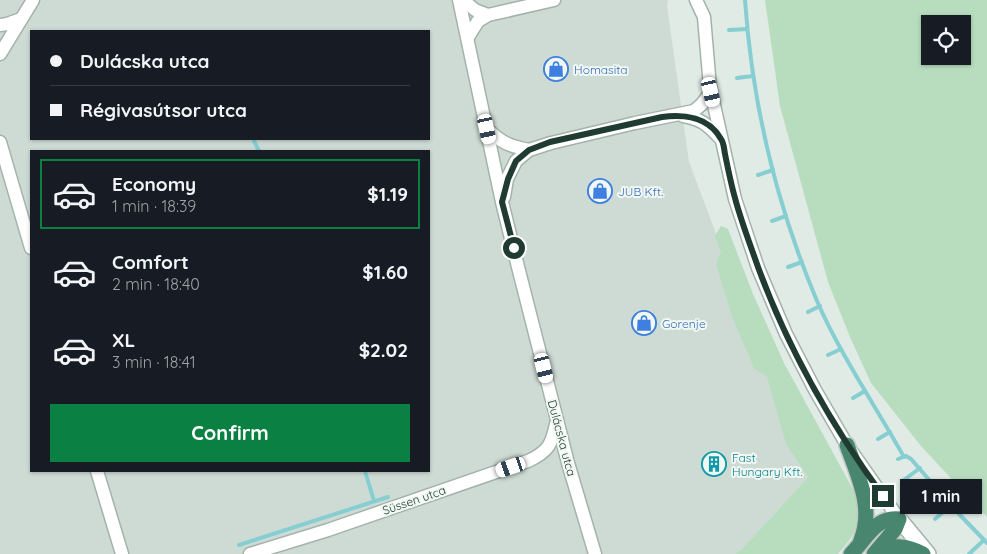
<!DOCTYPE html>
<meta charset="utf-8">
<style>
body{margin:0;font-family:Quicksand,sans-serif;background:#242831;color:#f1f3f6;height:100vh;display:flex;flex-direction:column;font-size:19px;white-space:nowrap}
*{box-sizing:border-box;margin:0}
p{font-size:16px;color:#9ea1a6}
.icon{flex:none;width:28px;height:28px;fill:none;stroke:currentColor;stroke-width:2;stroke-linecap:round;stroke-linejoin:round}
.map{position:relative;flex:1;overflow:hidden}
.side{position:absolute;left:30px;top:150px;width:400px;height:322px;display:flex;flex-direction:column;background:#171b24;border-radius:0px;box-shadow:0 1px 4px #0004}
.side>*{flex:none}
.guide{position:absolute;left:30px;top:30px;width:400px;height:110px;border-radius:0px;box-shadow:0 1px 4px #0004;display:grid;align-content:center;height:110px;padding:0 20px;background:#171b24}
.tools{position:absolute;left:921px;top:15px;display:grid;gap:10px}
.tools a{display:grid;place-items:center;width:50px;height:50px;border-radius:0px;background:#171b24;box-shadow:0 1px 4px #0004;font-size:25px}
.end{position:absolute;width:22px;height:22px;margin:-11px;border:6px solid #203c32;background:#fff;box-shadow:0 0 0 2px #fff}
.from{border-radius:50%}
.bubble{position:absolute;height:35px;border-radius:0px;background:#171b24;box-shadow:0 1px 4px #0004;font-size:16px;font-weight:700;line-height:35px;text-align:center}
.car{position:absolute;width:15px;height:30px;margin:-15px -8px;border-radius:6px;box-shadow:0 0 4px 1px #0007;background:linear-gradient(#fff 24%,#345 0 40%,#fff 0 76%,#345 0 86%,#fff 0)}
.guide b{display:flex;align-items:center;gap:18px;height:48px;font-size:19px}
.guide b+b{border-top:1px solid #363941}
.guide i{width:12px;height:12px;background:#f1f3f6}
ul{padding:9px 0 0;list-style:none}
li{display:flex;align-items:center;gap:15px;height:70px;margin:0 10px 8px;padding:0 10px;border:2px solid transparent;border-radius:0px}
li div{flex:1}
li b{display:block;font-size:19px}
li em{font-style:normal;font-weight:700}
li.current{border-color:#0b8043}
li>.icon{width:45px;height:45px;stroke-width:1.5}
.action{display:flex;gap:10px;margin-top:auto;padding:10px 20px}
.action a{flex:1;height:58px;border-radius:0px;background:#0b8043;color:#fff;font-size:20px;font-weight:700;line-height:58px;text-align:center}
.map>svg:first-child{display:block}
.built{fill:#cedbd4;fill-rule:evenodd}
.green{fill:#b8ddbe;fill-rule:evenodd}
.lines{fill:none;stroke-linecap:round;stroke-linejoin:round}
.stream{stroke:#86ced2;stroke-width:4}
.minor-casing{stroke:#a3b3ac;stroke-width:15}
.tertiary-casing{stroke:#a3b3ac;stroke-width:18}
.trunk-casing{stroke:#c1c8c6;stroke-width:18}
.minor{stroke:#fff;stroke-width:12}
.tertiary{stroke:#fff;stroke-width:15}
.trunk{stroke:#488670;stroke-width:15}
.route{stroke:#203c32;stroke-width:6}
.labels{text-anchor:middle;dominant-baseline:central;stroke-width:4;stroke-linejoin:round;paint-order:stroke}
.shop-label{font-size:12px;fill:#366cbe;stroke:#f1f8f3;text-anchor:start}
.street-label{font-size:12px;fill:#203c32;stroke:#f1f8f3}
.culture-label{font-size:12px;fill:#0d838f;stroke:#f1f8f3;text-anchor:start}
</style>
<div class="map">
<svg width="987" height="554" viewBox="0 0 987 554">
<rect width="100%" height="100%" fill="#e0ebe5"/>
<!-- built -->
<path class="built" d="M0,0H668L667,6L689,162L808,477L742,549L735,554H0ZM31,31H429V139H31ZM31,151H429V471H31Z"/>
<!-- green -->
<g class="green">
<path d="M765,0H987V517L921,446L871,383L850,337L828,282L780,106ZM930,24H962V56H930Z"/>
<path d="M721,226L728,229L753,294L784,363L855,493C860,526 860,529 838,554H735L742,549L808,477L786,444L767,377L754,368L732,317L716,264L721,252L715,236Z"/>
</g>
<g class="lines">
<!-- stream -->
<g class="stream">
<path d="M745,0C752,103 777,206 817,301C841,356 875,405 904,457"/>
<polyline points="729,30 747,29"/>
<polyline points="737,78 753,76"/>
<polyline points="254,141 259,151"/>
<polyline points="758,175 773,170"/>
<polyline points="772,221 786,216"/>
<polyline points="788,267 802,262"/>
<polyline points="808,312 820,306"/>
<polyline points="828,355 841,349"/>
<polyline points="853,398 865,391"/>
<polyline points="878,439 890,432"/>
<polyline points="898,459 906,456 911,459 959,514 987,543"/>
<polyline points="365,471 374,501"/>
<polyline points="904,480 920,468"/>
<polyline points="935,519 951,505"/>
<polyline points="239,545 388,497"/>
<polyline points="969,554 984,540"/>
</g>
<defs>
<g id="minor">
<polyline points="459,0 502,202 517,263 568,463 595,554"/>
<polyline points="463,0 475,10 488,15"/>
<polyline points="696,0 704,17 710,87 735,199 758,268 786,334 815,390 847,445 899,519"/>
<polyline points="0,25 7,24 21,19"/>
<polyline points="468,37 478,21 488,15 554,0"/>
<polyline points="0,54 33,0"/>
<path d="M683,116C701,119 707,124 720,138"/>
<path d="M487,129C502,143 509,146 529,150"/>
<polyline points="0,142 31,248"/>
<polyline points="504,197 507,179 516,161 529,150 551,143 635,123 694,111 702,104 711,92"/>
<polyline points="97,471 122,554"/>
<path d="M250,554L328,530L528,461C548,452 552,444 556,424"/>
</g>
<polyline id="tertiary" points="899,519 928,554"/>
<g id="trunk">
<path d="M847,445C858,476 874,508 861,540"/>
<path d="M877,551C895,546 905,544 923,554"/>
<path d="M851,554C866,539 876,516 899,519L895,529L874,554"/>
</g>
</defs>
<!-- minor casing -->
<use href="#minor" class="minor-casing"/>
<!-- tertiary casing -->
<use href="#tertiary" class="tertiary-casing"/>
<!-- trunk casing -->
<use href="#trunk" class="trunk-casing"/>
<!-- minor -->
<use href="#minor" class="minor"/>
<!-- tertiary -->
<use href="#tertiary" class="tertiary"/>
<!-- trunk -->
<use href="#trunk" class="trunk"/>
</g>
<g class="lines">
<!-- route -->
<path class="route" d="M514,248L502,202L508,179L516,161L529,150L550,142L662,117C684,114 709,117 721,139C724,143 724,149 725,154C728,169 731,184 735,198C741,221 750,244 758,267C788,349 832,426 883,496"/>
</g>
<!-- icons -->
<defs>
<symbol id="shop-ring" viewBox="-11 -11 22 22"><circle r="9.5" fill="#f1f8f3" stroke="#3f7fe0" stroke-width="1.5"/><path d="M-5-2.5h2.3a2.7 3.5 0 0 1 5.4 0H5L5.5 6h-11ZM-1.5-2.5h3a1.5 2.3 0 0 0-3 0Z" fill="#3f7fe0"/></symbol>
<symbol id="building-ring" viewBox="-11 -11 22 22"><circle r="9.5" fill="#f1f8f3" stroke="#0f9aa8" stroke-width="1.5"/><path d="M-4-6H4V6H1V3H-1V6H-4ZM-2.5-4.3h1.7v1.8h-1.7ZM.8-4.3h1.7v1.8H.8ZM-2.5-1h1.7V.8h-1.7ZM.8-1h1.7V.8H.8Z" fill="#0f9aa8"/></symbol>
</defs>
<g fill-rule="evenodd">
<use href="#shop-ring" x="542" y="55" width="28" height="28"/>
<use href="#shop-ring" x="586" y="177" width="28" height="28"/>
<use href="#shop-ring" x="630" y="309" width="28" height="28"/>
<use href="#building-ring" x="700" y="450" width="28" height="28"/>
</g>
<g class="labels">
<!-- shop labels -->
<g class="shop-label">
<text x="574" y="69">Homasita</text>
<text x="618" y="191">JUB Kft.</text>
<text x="662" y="323">Gorenje</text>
</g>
<!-- street labels -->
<g class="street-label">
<text transform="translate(562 438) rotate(75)">Dulácska utca</text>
<text transform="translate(414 500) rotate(-19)">Süssen utca</text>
</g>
<!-- culture labels -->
<g class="culture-label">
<text x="732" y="457">Fast<tspan x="732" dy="14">Hungary Kft.</tspan></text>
</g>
</g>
</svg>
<div class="tools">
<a><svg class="icon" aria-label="locate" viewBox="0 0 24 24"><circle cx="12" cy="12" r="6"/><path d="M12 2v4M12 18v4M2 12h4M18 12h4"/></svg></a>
</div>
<i class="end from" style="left:514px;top:248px"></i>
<i class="end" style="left:883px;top:496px"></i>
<div class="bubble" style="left:900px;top:479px;width:82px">1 min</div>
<i class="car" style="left:711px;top:92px;rotate:167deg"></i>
<i class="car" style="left:487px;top:129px;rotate:168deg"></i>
<i class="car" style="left:544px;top:368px;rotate:166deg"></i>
<i class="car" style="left:511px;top:467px;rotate:251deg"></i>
<div class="guide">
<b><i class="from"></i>Dulácska utca</b>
<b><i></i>Régivasútsor utca</b>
</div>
<section class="side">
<ul>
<li class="current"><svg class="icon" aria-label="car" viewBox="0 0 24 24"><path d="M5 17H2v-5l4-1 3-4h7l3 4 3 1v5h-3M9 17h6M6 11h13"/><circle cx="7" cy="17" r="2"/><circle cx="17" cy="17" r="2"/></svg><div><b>Economy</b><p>1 min · 18:39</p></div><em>$1.19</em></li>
<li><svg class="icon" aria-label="car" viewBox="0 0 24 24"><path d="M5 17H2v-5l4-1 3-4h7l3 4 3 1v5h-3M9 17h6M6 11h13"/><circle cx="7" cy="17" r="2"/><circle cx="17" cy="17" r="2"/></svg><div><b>Comfort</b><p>2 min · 18:40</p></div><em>$1.60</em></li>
<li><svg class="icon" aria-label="car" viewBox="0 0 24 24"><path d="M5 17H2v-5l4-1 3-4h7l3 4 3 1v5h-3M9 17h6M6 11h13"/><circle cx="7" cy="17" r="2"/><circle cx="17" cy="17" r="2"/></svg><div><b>XL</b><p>3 min · 18:41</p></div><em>$2.02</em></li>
</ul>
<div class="action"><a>Confirm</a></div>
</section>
</div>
